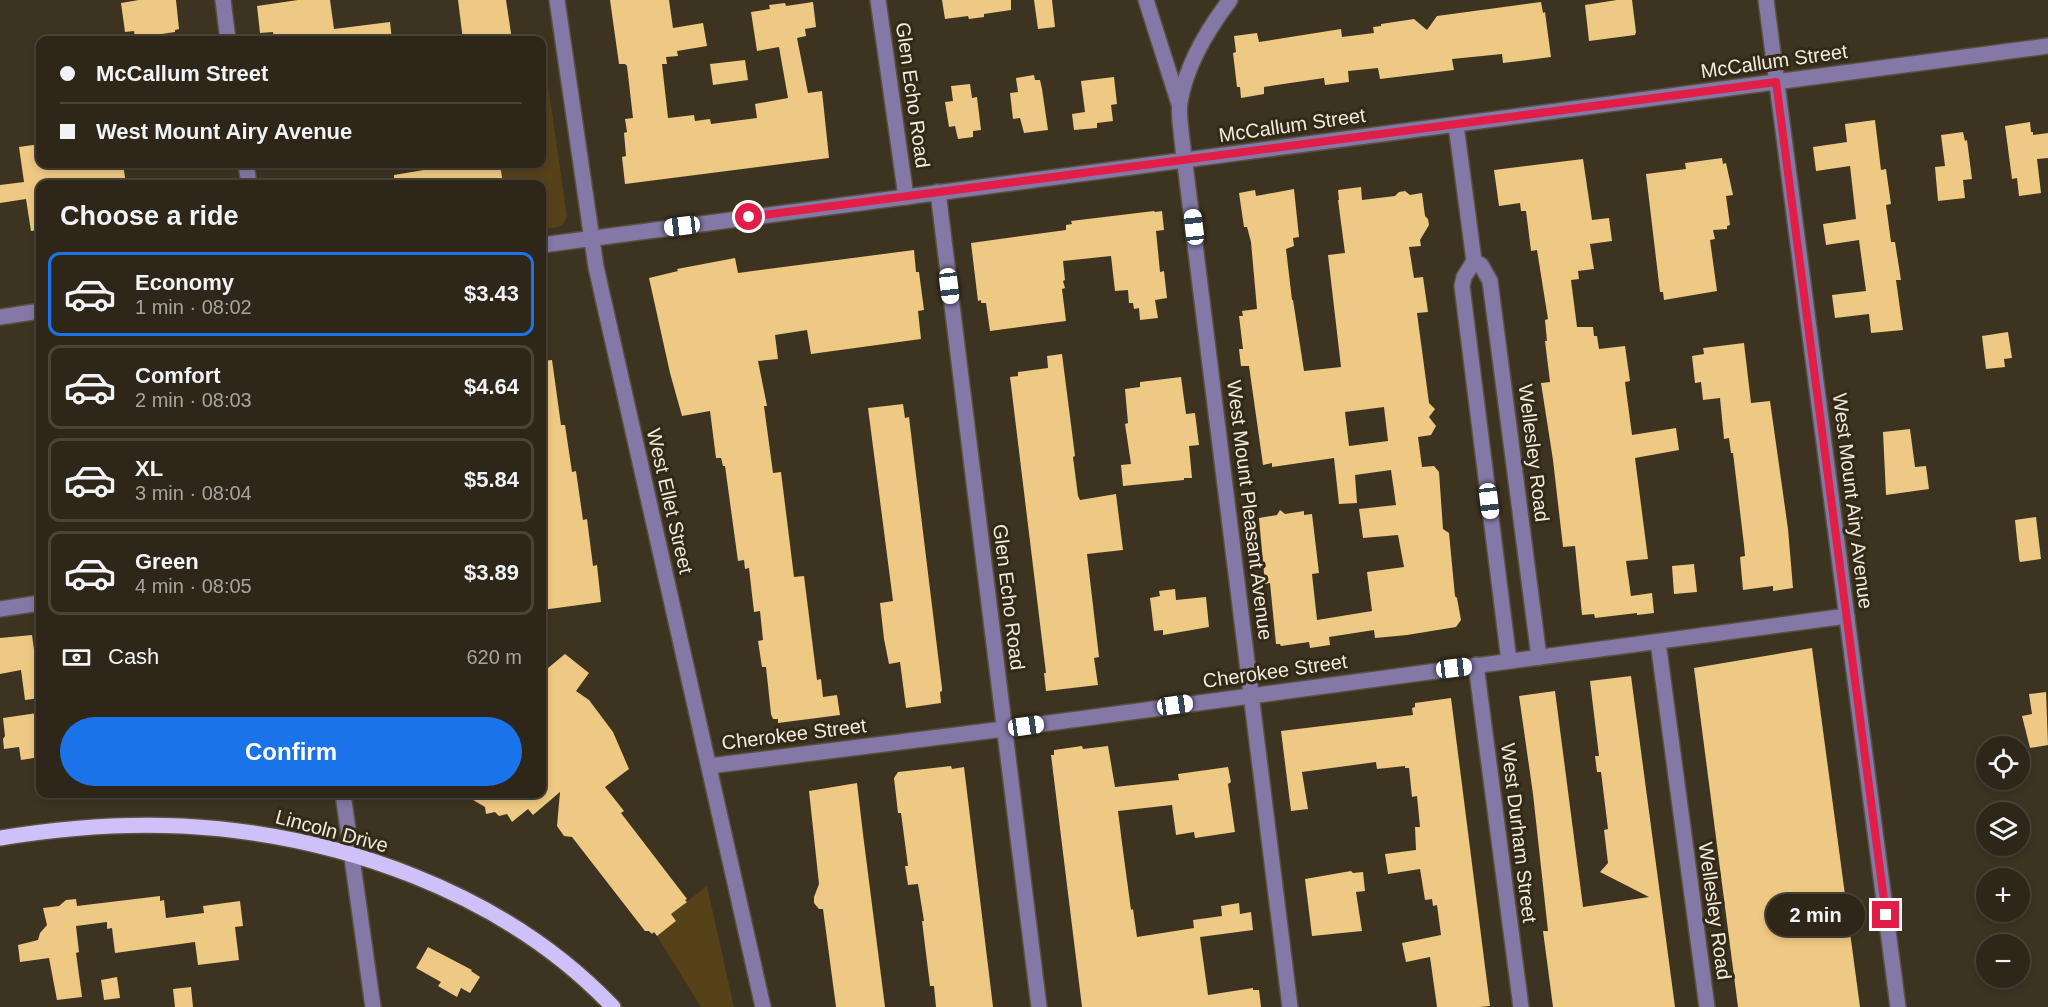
<!DOCTYPE html>
<meta charset="utf-8">
<style>
body{margin:0;font-family:Helvetica,sans-serif;background:#362e22;color:#f1f3f6;height:100vh;display:flex;flex-direction:column;font-size:22px;white-space:nowrap}
*{box-sizing:border-box;margin:0}
p{font-size:20px;color:#a7a5a2}
.icon{flex:none;width:33px;height:33px;fill:none;stroke:currentColor;stroke-width:2;stroke-linecap:round;stroke-linejoin:round}
.map{position:relative;flex:1;overflow:hidden}
.drawer{position:absolute;left:36px;top:180px;width:510px;height:618px;display:flex;flex-direction:column;background:#2e2619;border-radius:12px;box-shadow:0 3px 9px #0003,0 0 0 2px #494338}
.drawer>*{flex:none}
.top-card{position:absolute;left:36px;top:36px;width:510px;height:132px;border-radius:12px;box-shadow:0 3px 9px #0003,0 0 0 2px #494338;display:grid;align-content:center;height:132px;padding:0 24px;background:#2e2619}
.controls{position:absolute;left:1976px;top:736px;display:grid;gap:12px}
.controls a{display:grid;place-items:center;width:54px;height:54px;border-radius:50%;background:#2e2619;box-shadow:0 3px 9px #0003,0 0 0 2px #494338;font-size:30px}
.end{position:absolute;width:27px;height:27px;margin:-14px;border:8px solid #e11d48;background:#fff;box-shadow:0 0 0 3px #fff}
.from{border-radius:50%}
.bubble{position:absolute;height:42px;border-radius:21px;background:#2e2619;box-shadow:0 3px 9px #0003,0 0 0 2px #494338;font-size:20px;font-weight:700;line-height:42px;text-align:center}
.car{position:absolute;width:18px;height:36px;margin:-18px -9px;border-radius:8px;box-shadow:0 0 4px 2px #0007;background:linear-gradient(#fff 24%,#345 0 40%,#fff 0 76%,#345 0 86%,#fff 0)}
.top-card b{display:flex;align-items:center;gap:21px;height:57px;font-size:22px}
.top-card b+b{border-top:2px solid #494338}
.top-card i{width:15px;height:15px;background:#f1f3f6}
ul{padding:0;list-style:none}
li{display:flex;align-items:center;gap:18px;height:84px;margin:0 12px 9px;padding:0 12px;border:3px solid #494338;border-radius:12px}
li div{flex:1}
li b{display:block;font-size:22px}
li em{font-style:normal;font-weight:700}
li.active{border-color:#1a73e8}
li>.icon{width:54px;height:54px;stroke-width:1.5}
h2{padding:0 24px;font-size:27px;line-height:72px}
.pay{display:flex;align-items:center;gap:15px;height:66px;padding:0 24px;font-size:22px}
.pay p{margin-inline-start:auto}
.primary-button{display:flex;gap:12px;margin-top:auto;padding:12px 24px}
.primary-button a{flex:1;height:69px;border-radius:36px;background:#1a73e8;color:#fff;font-size:24px;font-weight:700;line-height:69px;text-align:center}
.map>svg:first-child{display:block}
.green{fill:#564219}
.building{fill:#eec983;fill-rule:evenodd}
.lines{fill:none;stroke-linecap:round;stroke-linejoin:round}
.minor-casing{stroke:#5a503f;stroke-width:18}
.major-casing{stroke:#5a503f;stroke-width:18}
.minor{stroke:#8378a6;stroke-width:15}
.major{stroke:#cec1fa;stroke-width:15}
.route{stroke:#e11d48;stroke-width:8}
.labels{text-anchor:middle;dominant-baseline:central;stroke-width:6;stroke-linejoin:round;paint-order:stroke}
.street-label{font-size:20px;fill:#f0eadf;stroke:#332917}
</style>
<div class="map">
<svg width="2048" height="1007" viewBox="0 0 2048 1007">
<rect width="100%" height="100%" fill="#3d3321"/>
<!-- green -->
<g class="green">
<polygon points="547,78 567,217 562,226 542,230 542,184 501,184 498,164 542,164 542,79"/>
<polygon points="707,886 734,1007 701,1007 657,936 676,921 671,914"/>
</g>
<!-- building -->
<g class="building">
<polygon points="139,0 176,0 179,29 175,30 175,32 135,38 134,31 125,32 121,3"/>
<polygon points="298,0 330,0 334,29 390,22 392,40 274,40 273,32 260,33 257,6"/>
<polygon points="458,0 506,0 512,40 463,40"/>
<polygon points="610,0 669,0 673,28 703,23 707,46 677,51 678,56 666,57 667,64 662,64 668,118 694,115 695,121 710,119 711,124 757,118 755,104 788,98 779,47 757,51 751,12 770,9 769,5 785,3 786,6 813,2 816,27 805,29 806,36 797,38 808,93 822,91 829,158 625,184 622,157 626,156 624,133 627,132 625,119 633,118 627,66 625,64 619,64"/>
<polygon points="942,0 1011,0 1011,10 984,14 984,17 969,19 968,16 945,19"/>
<polygon points="1034,0 1052,0 1055,27 1038,29"/>
<polygon points="1617,0 1632,0 1636,32 1635,35 1589,41 1585,5"/>
<polygon points="1541,2 1543,13 1545,12 1551,57 1503,63 1502,54 1452,59 1454,70 1380,79 1378,68 1348,71 1349,82 1325,85 1324,78 1264,87 1264,94 1241,98 1240,87 1237,87 1233,53 1236,52 1234,36 1257,33 1259,42 1341,29 1342,37 1374,33 1373,27 1381,26 1381,24 1414,19 1427,30 1437,16"/>
<polygon points="745,60 748,80 713,85 710,64"/>
<polygon points="1034,75 1035,80 1040,80 1042,89 1048,130 1024,133 1020,118 1013,119 1010,93 1018,92 1016,78"/>
<polygon points="1114,77 1117,104 1111,105 1113,121 1097,123 1097,128 1074,130 1072,114 1085,112 1081,81"/>
<polygon points="970,84 972,98 977,97 981,130 973,131 973,137 958,139 955,126 949,127 945,102 953,101 951,86"/>
<polygon points="1875,120 1881,170 1886,169 1891,204 1886,205 1891,242 1895,242 1901,280 1896,280 1903,330 1871,333 1869,314 1835,318 1832,295 1866,291 1859,240 1826,245 1823,224 1856,219 1850,166 1816,171 1813,147 1847,142 1845,124"/>
<polygon points="2030,122 2031,132 2033,132 2033,135 2048,133 2048,158 2037,159 2041,193 2019,196 2017,178 2012,179 2005,126"/>
<polygon points="1963,132 1965,141 1967,140 1972,179 1963,180 1965,198 1938,201 1935,167 1945,166 1941,135"/>
<polygon points="40,144 40,164 123,164 126,184 104,184 103,180 69,184 40,184 40,230 31,231 26,199 0,203 0,185 24,182 19,147"/>
<polygon points="1722,158 1723,164 1726,163 1733,195 1726,196 1730,225 1727,226 1727,229 1713,230 1715,239 1710,240 1717,291 1664,300 1663,292 1660,292 1646,174 1686,169 1685,163"/>
<polygon points="1583,159 1592,220 1609,218 1612,241 1590,244 1594,269 1578,271 1579,279 1571,280 1577,327 1593,327 1594,336 1597,336 1599,349 1625,346 1630,381 1625,382 1632,435 1676,428 1679,450 1635,458 1648,559 1626,561 1631,596 1652,593 1654,613 1637,615 1637,613 1595,618 1594,614 1582,615 1575,546 1563,547 1553,460 1541,383 1550,382 1545,341 1547,341 1545,320 1548,319 1537,250 1531,251 1526,211 1521,211 1520,203 1499,206 1494,170"/>
<polygon points="459,164 500,164 503,184 394,184 394,175"/>
<path d="M1361,187L1362,200L1395,196L1399,192L1405,191L1410,195L1422,193L1425,216L1428,219L1429,225L1420,240L1421,246L1409,247L1414,278L1423,277L1428,312L1417,313L1429,403L1435,409L1429,417L1436,426L1431,435L1418,437L1422,467L1434,466L1439,472L1443,529L1449,533L1455,596L1457,598L1461,620L1456,627L1407,635L1375,638L1374,630L1329,637L1330,645L1310,648L1309,642L1281,646L1280,644H1276L1270,583L1265,584L1259,518L1277,515L1280,510L1285,514L1304,511V515L1312,514L1319,573L1312,574L1317,620L1372,611L1367,572L1404,567L1398,535L1363,538L1359,509L1396,505L1391,470L1355,475L1357,503L1339,504L1334,458L1272,467V463L1263,465L1249,366H1241L1239,349H1243L1239,316H1243L1242,311L1257,309L1251,242L1247,227H1244L1239,193L1255,190L1256,196L1294,189L1299,237L1293,238L1294,246L1286,249L1292,300H1293L1304,371L1341,367L1328,255L1345,253L1338,200H1339L1338,190ZM1384,407L1388,441L1349,446L1345,412Z"/>
<polygon points="1154,211 1155,212 1162,211 1164,230 1156,231 1160,272 1164,271 1167,298 1155,300 1158,318 1140,320 1139,308 1134,309 1133,303 1129,303 1128,290 1115,291 1111,256 1063,261 1065,280 1063,281 1065,288 1062,289 1066,321 990,331 986,303 981,303 981,300 978,301 971,243 1066,230 1066,225 1072,224 1071,221"/>
<polygon points="914,250 916,272 919,272 924,310 918,311 921,339 811,354 807,330 775,335 778,359 758,361 767,406 764,406 773,473 781,472 794,577 804,576 817,680 821,679 823,697 837,695 840,715 778,723 778,719 773,719 771,714 766,667 762,667 758,641 763,640 760,611 754,612 749,568 745,569 744,560 738,561 725,466 723,466 721,458 716,458 710,411 682,416 670,373 649,278 678,271 677,269 735,258 738,273"/>
<polygon points="2008,332 2012,358 2004,359 2005,367 1986,369 1982,336"/>
<polygon points="1744,343 1751,403 1770,401 1788,529 1793,588 1773,591 1773,586 1743,590 1740,557 1745,556 1744,545 1733,453 1731,453 1729,438 1724,439 1720,398 1703,400 1701,382 1695,383 1692,356 1704,354 1703,348"/>
<polygon points="1062,354 1075,456 1073,457 1078,496 1080,500 1116,494 1123,550 1087,554 1099,657 1094,658 1098,685 1046,691 1044,673 1046,673 1010,377 1018,376 1018,372 1048,368 1047,356"/>
<polygon points="552,360 561,425 565,425 572,472 576,471 583,520 587,519 593,566 597,565 601,602 542,610 542,361"/>
<polygon points="1181,377 1186,414 1195,413 1199,445 1189,446 1192,478 1184,478 1184,480 1123,486 1121,465 1131,464 1125,424 1128,423 1125,389 1140,387 1140,382"/>
<polygon points="903,404 905,418 909,417 942,688 942,691 940,692 941,703 906,708 900,662 889,664 884,639 880,603 893,601 868,408"/>
<polygon points="1910,429 1915,467 1926,466 1929,489 1886,495 1883,432"/>
<polygon points="2036,517 2041,559 2020,562 2019,559 2015,520"/>
<polygon points="1694,564 1697,592 1674,594 1672,566"/>
<polygon points="1175,589 1176,600 1206,597 1209,627 1163,635 1163,630 1154,631 1150,598 1160,596 1159,591"/>
<polygon points="32,635 38,679 40,678 40,698 25,700 21,670 0,674 0,638"/>
<polygon points="1812,648 1860,1007 1738,1007 1694,668"/>
<polygon points="565,654 589,673 576,691 589,700 613,732 629,769 605,787 624,811 621,813 687,899 685,900 687,902 671,914 676,921 657,936 654,932 652,934 649,931 645,931 572,837 564,836 557,826 560,792 533,815 528,809 512,822 507,814 499,816 495,812 486,814 485,807 463,794 542,794 542,673"/>
<polygon points="1631,676 1675,1007 1553,1007 1543,931 1548,931 1533,794 1519,696 1555,691 1583,907 1649,897 1600,872 1608,863 1604,830 1608,829 1601,772 1597,772 1595,756 1599,756 1590,681"/>
<polygon points="2046,692 2048,745 2030,748 2022,716 2032,714 2029,694"/>
<polygon points="1451,698 1490,1006 1479,1007 1437,1007 1430,957 1406,962 1402,943 1441,935 1437,905 1433,906 1432,899 1425,900 1420,869 1388,874 1385,854 1416,850 1415,827 1420,827 1417,796 1412,797 1409,768 1405,768 1405,766 1377,769 1376,762 1302,772 1308,809 1291,811 1281,731 1413,715 1412,708 1415,707 1415,703"/>
<polygon points="37,713 40,757 21,760 19,747 4,749 3,739 5,736 3,718"/>
<polygon points="1082,746 1083,749 1108,746 1115,787 1179,780 1178,774 1228,767 1231,782 1228,784 1235,832 1195,838 1194,832 1176,835 1172,805 1118,811 1122,843 1131,910 1133,909 1137,937 1194,928 1193,920 1222,916 1221,906 1239,903 1240,914 1251,912 1253,930 1200,937 1208,995 1253,988 1253,990 1259,990 1261,1007 1082,1007 1051,755 1054,755 1054,750"/>
<polygon points="951,766 952,769 964,767 993,1007 936,1007 934,986 930,986 922,921 924,921 918,884 908,885 905,866 908,866 901,813 898,813 894,778 898,772"/>
<polygon points="857,783 863,834 885,1007 836,1007 823,909 819,909 814,903 814,897 819,884 809,791"/>
<polygon points="1351,871 1353,873 1363,872 1365,891 1356,892 1362,931 1312,936 1305,879"/>
<polygon points="160,896 160,901 164,900 166,918 204,913 203,906 240,901 243,926 235,927 239,960 198,965 195,942 115,953 112,928 107,929 107,922 76,926 79,952 76,953 82,997 57,1000 49,958 20,962 18,945 38,940 40,933 47,925 43,908 59,906 66,900 76,899 77,906"/>
<polygon points="428,947 472,970 471,971 480,977 470,993 461,988 457,997 438,986 441,982 416,968"/>
<polygon points="117,977 120,998 104,1000 101,980"/>
<polygon points="191,987 193,1007 175,1007 173,989"/>
</g>
<g class="lines">
<defs>
<g id="minor">
<polyline points="223,0 228,40"/>
<polyline points="557,0 596,267 763,1007"/>
<polyline points="878,0 906,197"/>
<polyline points="1146,0 1179,104"/>
<path d="M1230,0C1208,29 1186,65 1180,102C1178,113 1181,128 1182,140L1290,1007"/>
<polyline points="1766,0 1898,1007"/>
<polyline points="1456,125 1474,261 1464,277 1462,286 1509,661"/>
<polyline points="246,164 249,184"/>
<polyline points="938,192 1039,1007"/>
<polyline points="542,245 2048,46"/>
<polyline points="1474,261 1481,265 1490,281 1539,657"/>
<polyline points="0,317 40,311"/>
<polyline points="0,609 40,603"/>
<polyline points="1658,642 1707,1007"/>
<polyline points="1476,665 1521,1007"/>
<polyline points="709,766 1004,729 1847,616"/>
<polyline points="343,794 373,1007"/>
</g>
<path id="major" d="M0,838C60,828 121,823 182,826C337,834 504,892 613,1007"/>
</defs>
<!-- minor casing -->
<use href="#minor" class="minor-casing"/>
<!-- major casing -->
<use href="#major" class="major-casing"/>
<!-- minor -->
<use href="#minor" class="minor"/>
<!-- major -->
<use href="#major" class="major"/>
</g>
<g class="lines">
<!-- route -->
<polyline class="route" points="749,217 1776,82 1886,915"/>
</g>
<g class="labels">
<!-- street labels -->
<g class="street-label">
<text transform="translate(1774 61) rotate(-8)">McCallum Street</text>
<text transform="translate(913 95) rotate(82)">Glen Echo Road</text>
<text transform="translate(1292 125) rotate(-8)">McCallum Street</text>
<text transform="translate(1534 453) rotate(83)">Wellesley Road</text>
<text transform="translate(670 501) rotate(77)">West Ellet Street</text>
<text transform="translate(1853 501) rotate(83)">West Mount Airy Avenue</text>
<text transform="translate(1250 510) rotate(83)">West Mount Pleasant Avenue</text>
<text transform="translate(1009 597) rotate(83)">Glen Echo Road</text>
<text transform="translate(1275 671) rotate(-8)">Cherokee Street</text>
<text transform="translate(794 734) rotate(-7)">Cherokee Street</text>
<text transform="translate(332 831) rotate(15)">Lincoln Drive</text>
<text transform="translate(1519 833) rotate(83)">West Durham Street</text>
<text transform="translate(1715 911) rotate(82)">Wellesley Road</text>
</g>
</g>
</svg>
<div class="controls">
<a><svg class="icon" aria-label="locate" viewBox="0 0 24 24"><circle cx="12" cy="12" r="6"/><path d="M12 2v4M12 18v4M2 12h4M18 12h4"/></svg></a>
<a><svg class="icon" aria-label="layers" viewBox="0 0 24 24"><path d="M12 4l9 5-9 5-9-5zM3 14l9 5 9-5"/></svg></a>
<a>+</a>
<a>−</a>
</div>
<i class="end from" style="left:749px;top:217px"></i>
<i class="end" style="left:1886px;top:915px"></i>
<div class="bubble" style="left:1766px;top:894px;width:99px">2 min</div>
<i class="car" style="left:682px;top:226px;rotate:263deg"></i>
<i class="car" style="left:1194px;top:227px;rotate:353deg"></i>
<i class="car" style="left:949px;top:286px;rotate:173deg"></i>
<i class="car" style="left:1489px;top:501px;rotate:173deg"></i>
<i class="car" style="left:1454px;top:668px;rotate:83deg"></i>
<i class="car" style="left:1175px;top:705px;rotate:82deg"></i>
<i class="car" style="left:1026px;top:726px;rotate:82deg"></i>
<div class="top-card">
<b><i class="from"></i>McCallum Street</b>
<b><i></i>West Mount Airy Avenue</b>
</div>
<section class="drawer">
<h2>Choose a ride</h2>
<ul>
<li class="active"><svg class="icon" aria-label="car" viewBox="0 0 24 24"><path d="M5 17H2v-5l4-1 3-4h7l3 4 3 1v5h-3M9 17h6M6 11h13"/><circle cx="7" cy="17" r="2"/><circle cx="17" cy="17" r="2"/></svg><div><b>Economy</b><p>1 min · 08:02</p></div><em>$3.43</em></li>
<li><svg class="icon" aria-label="car" viewBox="0 0 24 24"><path d="M5 17H2v-5l4-1 3-4h7l3 4 3 1v5h-3M9 17h6M6 11h13"/><circle cx="7" cy="17" r="2"/><circle cx="17" cy="17" r="2"/></svg><div><b>Comfort</b><p>2 min · 08:03</p></div><em>$4.64</em></li>
<li><svg class="icon" aria-label="car" viewBox="0 0 24 24"><path d="M5 17H2v-5l4-1 3-4h7l3 4 3 1v5h-3M9 17h6M6 11h13"/><circle cx="7" cy="17" r="2"/><circle cx="17" cy="17" r="2"/></svg><div><b>XL</b><p>3 min · 08:04</p></div><em>$5.84</em></li>
<li><svg class="icon" aria-label="car" viewBox="0 0 24 24"><path d="M5 17H2v-5l4-1 3-4h7l3 4 3 1v5h-3M9 17h6M6 11h13"/><circle cx="7" cy="17" r="2"/><circle cx="17" cy="17" r="2"/></svg><div><b>Green</b><p>4 min · 08:05</p></div><em>$3.89</em></li>
</ul>
<div class="pay"><svg class="icon" aria-label="cash" viewBox="0 0 24 24"><path d="M3 7h18v10H3z"/><circle cx="12" cy="12" r="2"/></svg>Cash<p>620 m</p></div>
<div class="primary-button"><a>Confirm</a></div>
</section>
</div>
